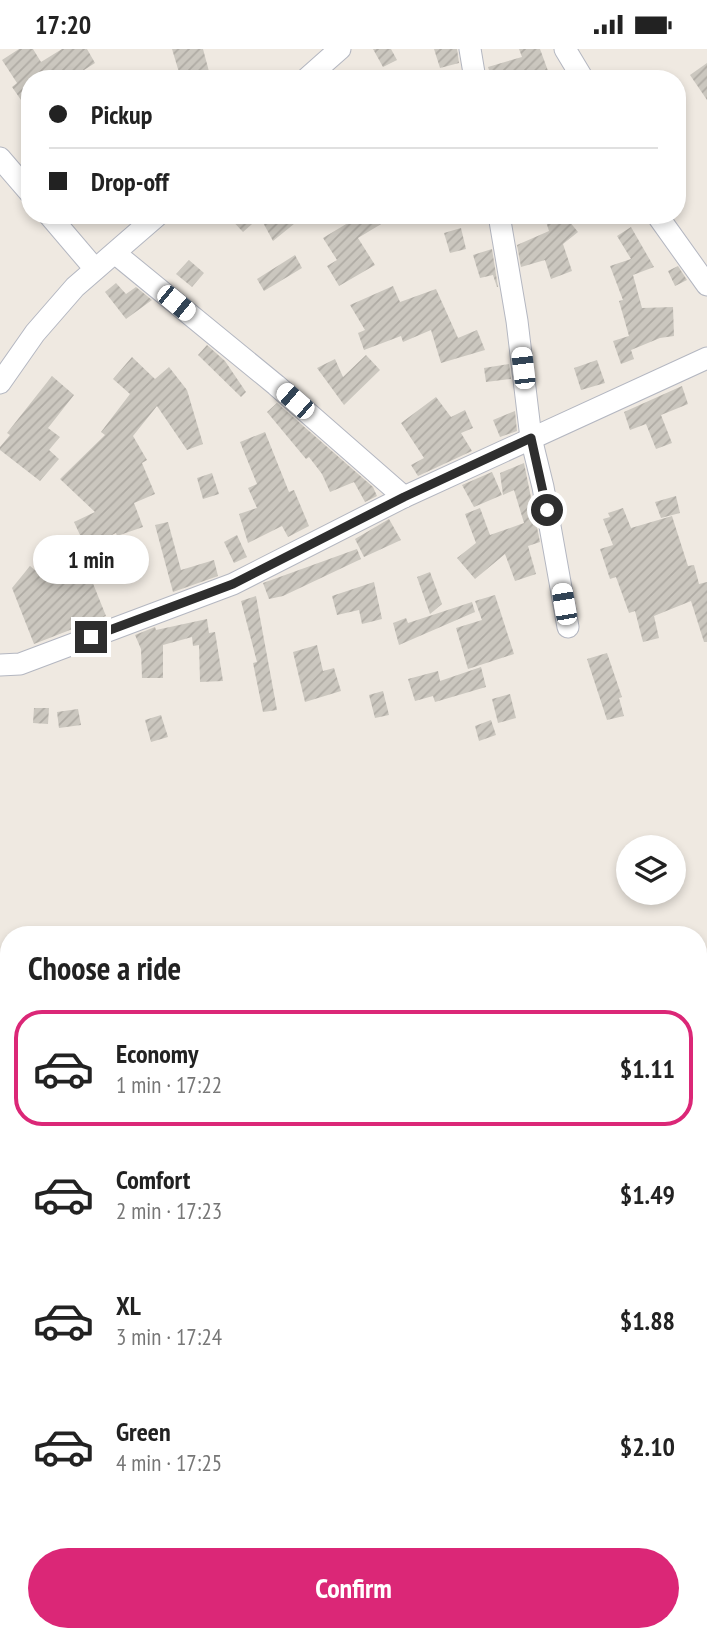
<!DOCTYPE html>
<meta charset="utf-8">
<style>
body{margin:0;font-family:"PT Sans Narrow",sans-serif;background:#f6f6f6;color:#222;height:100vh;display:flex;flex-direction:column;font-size:26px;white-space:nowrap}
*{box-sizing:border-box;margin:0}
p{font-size:23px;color:#767676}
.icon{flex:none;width:38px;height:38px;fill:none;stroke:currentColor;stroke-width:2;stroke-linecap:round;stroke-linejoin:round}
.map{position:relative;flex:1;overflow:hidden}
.details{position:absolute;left:0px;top:877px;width:707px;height:716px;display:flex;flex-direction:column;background:#fff;border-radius:28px 28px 0 0;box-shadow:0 4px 10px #0003}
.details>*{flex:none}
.banner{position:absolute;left:21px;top:21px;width:665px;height:154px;border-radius:28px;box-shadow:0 4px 10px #0003;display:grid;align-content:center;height:154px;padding:0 28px;background:#fff}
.fabs{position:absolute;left:616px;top:786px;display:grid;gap:14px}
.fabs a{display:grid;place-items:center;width:70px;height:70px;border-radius:50%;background:#fff;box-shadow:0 4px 10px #0003;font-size:35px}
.end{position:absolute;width:32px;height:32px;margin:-16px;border:9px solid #2e2e2e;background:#fff;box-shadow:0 0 0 4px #fff}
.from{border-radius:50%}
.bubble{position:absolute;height:49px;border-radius:24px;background:#fff;box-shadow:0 4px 10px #0003;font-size:23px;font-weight:800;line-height:49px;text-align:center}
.car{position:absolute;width:21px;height:42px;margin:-21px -10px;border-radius:9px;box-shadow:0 0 5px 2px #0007;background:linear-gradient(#fff 24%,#345 0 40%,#fff 0 76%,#345 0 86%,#fff 0)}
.banner b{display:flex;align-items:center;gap:24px;height:66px;font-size:26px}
.banner b+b{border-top:2px solid #e0e0e0}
.banner i{width:18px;height:18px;background:#222}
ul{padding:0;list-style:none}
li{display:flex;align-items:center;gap:21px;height:116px;margin:0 14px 10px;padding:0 14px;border:4px solid transparent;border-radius:28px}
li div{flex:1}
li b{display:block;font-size:26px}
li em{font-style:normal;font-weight:800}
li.selected{border-color:#db2777}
li>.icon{width:63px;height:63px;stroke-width:1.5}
h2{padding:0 28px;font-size:32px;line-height:84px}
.button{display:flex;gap:14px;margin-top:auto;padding:14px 28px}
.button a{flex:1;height:80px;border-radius:42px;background:#db2777;color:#fff;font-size:28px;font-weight:800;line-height:80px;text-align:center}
.status{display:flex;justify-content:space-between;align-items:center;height:49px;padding:0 35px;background:#fff;direction:ltr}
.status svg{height:19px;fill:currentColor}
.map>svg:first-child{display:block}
.building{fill:url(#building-hatch)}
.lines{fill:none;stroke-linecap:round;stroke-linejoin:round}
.minor-casing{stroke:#b4b7c1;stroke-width:23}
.minor{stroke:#fff;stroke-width:21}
.route{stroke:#2e2e2e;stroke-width:9}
</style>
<div class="status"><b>17:20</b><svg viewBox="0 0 49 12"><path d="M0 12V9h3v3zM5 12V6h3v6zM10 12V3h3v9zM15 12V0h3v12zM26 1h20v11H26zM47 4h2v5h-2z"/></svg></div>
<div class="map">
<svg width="707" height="1592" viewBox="0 0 707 1592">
<defs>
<pattern id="building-hatch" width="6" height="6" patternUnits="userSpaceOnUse" patternTransform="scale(1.75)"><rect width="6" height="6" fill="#cbc7bf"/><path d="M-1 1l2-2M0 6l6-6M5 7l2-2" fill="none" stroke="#afaba4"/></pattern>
</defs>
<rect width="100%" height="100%" fill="#efe9e1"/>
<!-- building -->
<g class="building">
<polygon points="19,0 33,0 41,13 62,0 87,0 95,14 70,30 30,30 30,64 12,38 17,34 2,11"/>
<polygon points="172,0 203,0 211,30 181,30"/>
<polygon points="373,0 391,0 397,11 383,18"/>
<polygon points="434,0 457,0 459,14 440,19"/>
<polygon points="519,0 540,0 551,30 492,30 488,18 522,8"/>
<polygon points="707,14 707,51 690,26"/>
<polygon points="227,166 305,166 273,192 260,168 243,183"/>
<polygon points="361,166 396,166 358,189 375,216 339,237 327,217 337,211 323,189"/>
<polygon points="544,166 564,166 578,183 563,195 572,222 551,230 545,211 521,218 517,196 549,182"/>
<polygon points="631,178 654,218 633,226 642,259 673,258 674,287 660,289 631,301 634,310 621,315 613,292 629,287 619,252 623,251 610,217 631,210 617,187"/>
<polygon points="461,179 466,200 450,204 444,184"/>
<polygon points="492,200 498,238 497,238 493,226 480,229 473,206"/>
<polygon points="295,206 302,219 264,242 257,230"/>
<polygon points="189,211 204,224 192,238 176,225"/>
<polygon points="678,217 687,231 675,237 668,222"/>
<polygon points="116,234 126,245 136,238 152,251 126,270 105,243"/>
<polygon points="393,237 400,253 436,240 458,289 477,281 485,301 441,314 431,281 403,293 401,287 364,301 358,284 365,281 350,256"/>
<polygon points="207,296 225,312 246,343 241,348 198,306"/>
<polygon points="366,306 380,321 344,356 317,319 335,310 343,328"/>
<polygon points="132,308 155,330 169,318 187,341 203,395 187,401 157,357 133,387 147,411 142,414 155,445 134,454 143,478 117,487 116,484 86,499 74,473 95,463 60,430 105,386 101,383 130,345 113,330"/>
<polygon points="597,311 605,334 581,341 574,319"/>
<polygon points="509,315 511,330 486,333 484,319"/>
<polygon points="52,327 74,346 48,379 60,388 49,401 59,410 40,432 0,401 0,398 10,386 7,384"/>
<polygon points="682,337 688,355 661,366 672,394 656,400 646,375 630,381 624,363"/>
<polygon points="436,348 451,368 465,361 473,379 461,384 472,402 418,427 411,416 424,409 401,374"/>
<polygon points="277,354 373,438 377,447 365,453 354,433 330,443 322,425 309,408 306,410 267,363"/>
<polygon points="515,362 517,382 500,388 493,371"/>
<polygon points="265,383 289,443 294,441 309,477 288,488 282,477 248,494 239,465 257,459 248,439 257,435 240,393"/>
<polygon points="524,414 540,493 528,497 536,525 515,532 505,505 475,530 457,509 476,494 465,465 480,459 490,486 524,474 514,441 503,446 500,424"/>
<polygon points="492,423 502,446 474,458 462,436"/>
<polygon points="212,424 219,445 203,450 197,429"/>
<polygon points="676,447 680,464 661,469 655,453"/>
<polygon points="623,459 631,479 672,467 688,517 694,516 699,535 707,533 707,593 704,593 691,552 654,567 659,589 643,593 635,562 629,564 616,528 610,530 600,500 613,496 603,470 610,468 608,464"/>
<polygon points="389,470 401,491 364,508 355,490"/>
<polygon points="168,473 181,521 214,511 218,527 173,543 155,476"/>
<polygon points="237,486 247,508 234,514 224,493"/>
<polygon points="78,497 106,567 34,595 12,539 30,517 45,529 65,518 59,505"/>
<polygon points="357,500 361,510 283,547 269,550 263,534"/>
<polygon points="430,523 442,555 430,565 417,528"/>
<polygon points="374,533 382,570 362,575 359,561 337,566 332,547"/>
<polygon points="495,546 514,605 468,620 456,579 482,571 475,552"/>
<polygon points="256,547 277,661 263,663 253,614 257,613 241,552"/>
<polygon points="472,553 475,563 399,596 393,574 406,569 408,574"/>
<polygon points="207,570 209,584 215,583 223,632 200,633 199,596 193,597 192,588 163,596 163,629 142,629 141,600 135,586 155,578 156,581"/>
<polygon points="317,596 323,622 334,619 341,642 305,653 293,603"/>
<polygon points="607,604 622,648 619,649 624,667 607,671 587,610"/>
<polygon points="481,618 486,638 435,653 433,647 415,652 408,630 438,622 440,632"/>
<polygon points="383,642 389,666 375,669 369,646"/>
<polygon points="510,645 516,669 498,674 492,650"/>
<polygon points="34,659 49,659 48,675 33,674"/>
<polygon points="78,660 81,676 59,679 57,663"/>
<polygon points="161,666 168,688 151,693 145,671"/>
<polygon points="491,671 496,686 479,692 475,677"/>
</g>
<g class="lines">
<defs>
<g id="minor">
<polyline points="470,0 475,30"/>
<polyline points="565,0 583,30"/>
<polyline points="306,30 340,0"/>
<polyline points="0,109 30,144"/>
<polyline points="49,166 95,220"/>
<polyline points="499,166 517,272 531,389 543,438 568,578"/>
<polyline points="657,166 707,236"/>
<polyline points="116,205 276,336 404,448"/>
<polyline points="0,334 35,284 75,238 158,166"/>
<polyline points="0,616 20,615 233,535 404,448 707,309"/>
<polyline points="653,1592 707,1589"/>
</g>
</defs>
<!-- minor casing -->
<use href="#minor" class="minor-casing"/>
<!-- minor -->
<use href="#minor" class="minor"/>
</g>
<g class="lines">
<!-- route -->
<polyline class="route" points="91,588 233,535 404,448 531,389 547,461"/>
</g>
</svg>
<div class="fabs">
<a><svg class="icon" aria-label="layers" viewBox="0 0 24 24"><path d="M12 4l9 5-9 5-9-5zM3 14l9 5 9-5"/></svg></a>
</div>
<i class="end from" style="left:547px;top:461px"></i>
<i class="end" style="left:91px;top:588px"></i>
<div class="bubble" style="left:33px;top:486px;width:116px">1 min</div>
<i class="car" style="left:176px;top:254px;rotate:129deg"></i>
<i class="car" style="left:523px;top:319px;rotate:353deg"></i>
<i class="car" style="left:295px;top:352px;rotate:311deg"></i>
<i class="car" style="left:564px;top:555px;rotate:350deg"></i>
<div class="banner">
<b><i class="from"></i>Pickup</b>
<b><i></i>Drop-off</b>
</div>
<section class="details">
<h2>Choose a ride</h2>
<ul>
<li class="selected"><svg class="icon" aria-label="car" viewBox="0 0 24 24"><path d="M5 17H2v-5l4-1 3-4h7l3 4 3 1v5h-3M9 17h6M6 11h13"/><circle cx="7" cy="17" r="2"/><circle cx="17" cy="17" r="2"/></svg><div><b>Economy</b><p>1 min · 17:22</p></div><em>$1.11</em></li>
<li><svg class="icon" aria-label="car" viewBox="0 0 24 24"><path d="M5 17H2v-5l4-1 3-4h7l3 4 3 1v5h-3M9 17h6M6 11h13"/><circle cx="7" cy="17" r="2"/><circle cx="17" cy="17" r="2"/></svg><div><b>Comfort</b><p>2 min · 17:23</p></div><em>$1.49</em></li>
<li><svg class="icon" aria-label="car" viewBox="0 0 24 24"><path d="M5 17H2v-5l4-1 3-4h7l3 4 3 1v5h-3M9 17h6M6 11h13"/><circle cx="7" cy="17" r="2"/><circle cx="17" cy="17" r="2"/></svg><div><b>XL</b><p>3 min · 17:24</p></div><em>$1.88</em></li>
<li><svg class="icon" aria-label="car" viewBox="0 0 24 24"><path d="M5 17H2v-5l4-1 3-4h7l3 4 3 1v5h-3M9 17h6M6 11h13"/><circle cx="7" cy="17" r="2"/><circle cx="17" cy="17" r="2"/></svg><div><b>Green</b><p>4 min · 17:25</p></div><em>$2.10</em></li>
</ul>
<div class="button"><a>Confirm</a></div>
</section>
</div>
